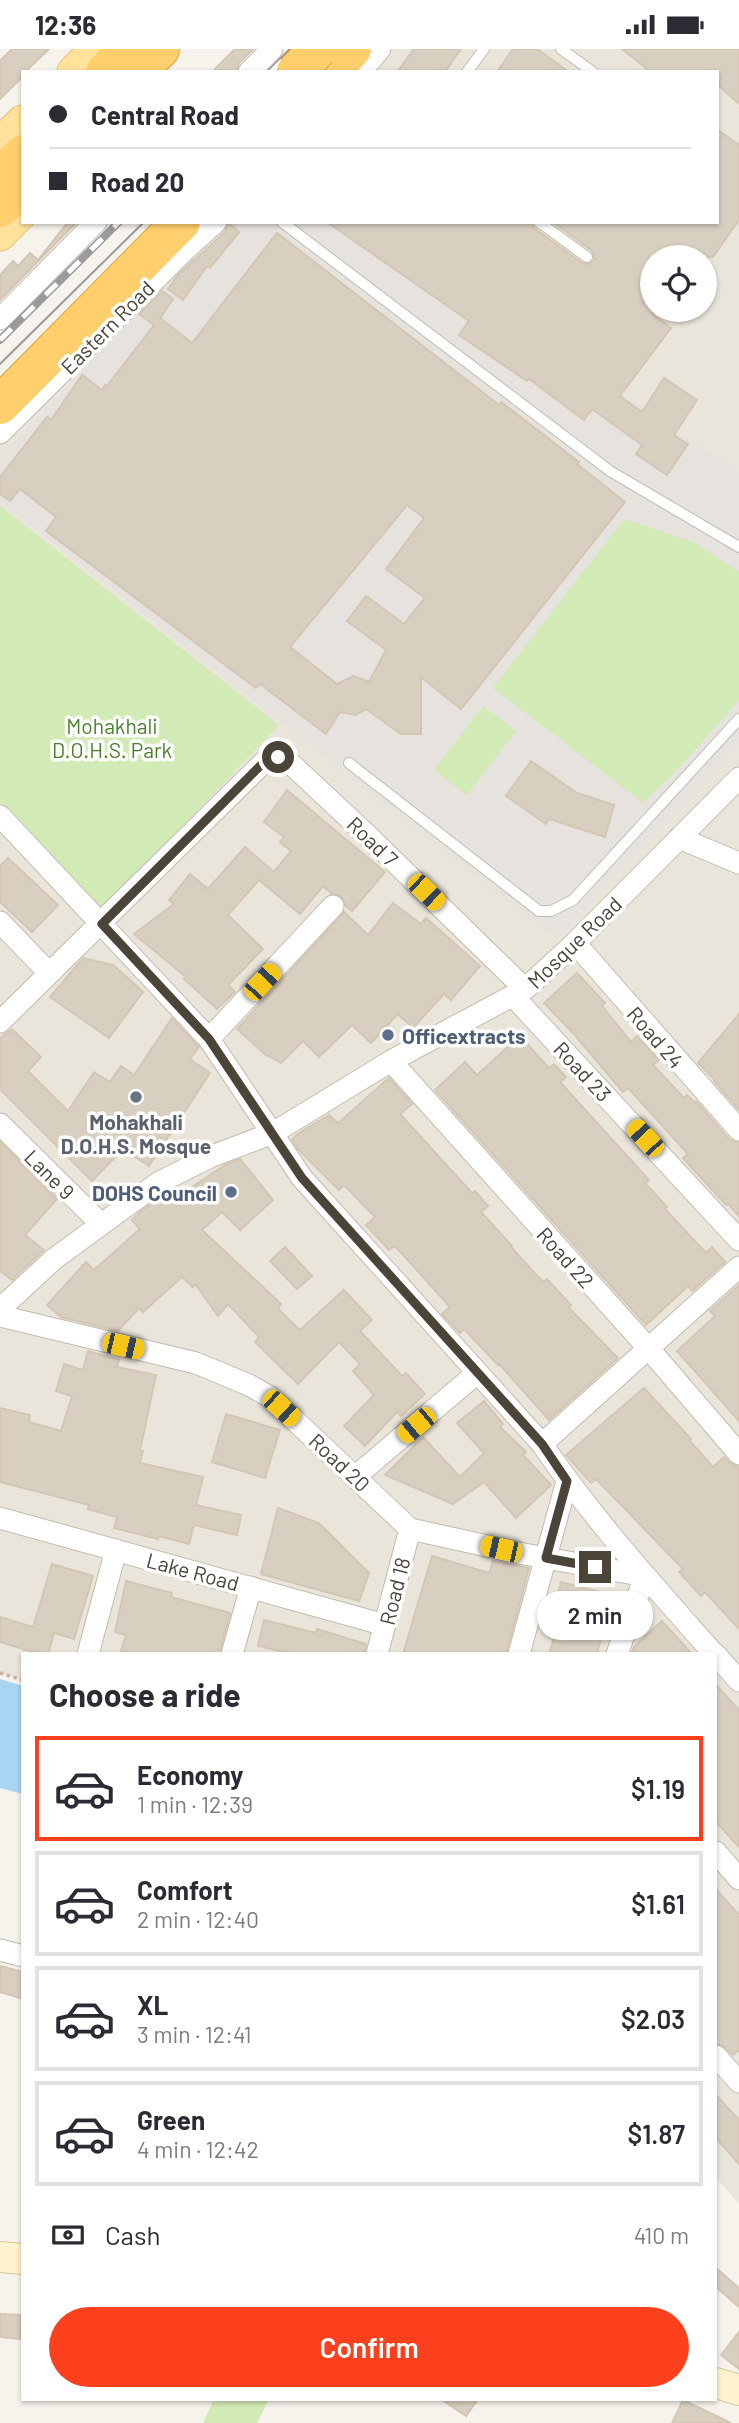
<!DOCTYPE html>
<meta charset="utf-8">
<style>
body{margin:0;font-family:Barlow,sans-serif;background:#f2f2f3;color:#2b2b33;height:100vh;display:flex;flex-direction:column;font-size:26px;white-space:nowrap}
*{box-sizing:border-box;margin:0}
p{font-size:23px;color:#7c7c81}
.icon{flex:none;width:38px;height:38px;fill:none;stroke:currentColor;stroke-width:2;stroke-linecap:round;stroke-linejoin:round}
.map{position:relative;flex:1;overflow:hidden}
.sheet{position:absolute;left:21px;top:1603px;width:696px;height:749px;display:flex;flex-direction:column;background:#fff;border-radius:0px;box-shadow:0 2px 5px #0004}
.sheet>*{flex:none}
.guide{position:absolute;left:21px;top:21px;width:698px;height:154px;border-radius:0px;box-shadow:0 2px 5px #0004;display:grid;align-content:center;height:154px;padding:0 28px;background:#fff}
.tools{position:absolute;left:640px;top:196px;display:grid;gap:14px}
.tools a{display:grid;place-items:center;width:77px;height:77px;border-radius:50%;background:#fff;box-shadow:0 2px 5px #0004;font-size:35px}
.end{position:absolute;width:32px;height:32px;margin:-16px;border:9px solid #4b4439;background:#fff;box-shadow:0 0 0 4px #fff}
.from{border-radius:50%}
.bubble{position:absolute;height:49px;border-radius:24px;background:#fff;box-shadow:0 2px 5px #0004;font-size:23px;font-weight:600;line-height:49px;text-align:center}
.car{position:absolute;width:21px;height:42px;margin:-21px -10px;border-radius:9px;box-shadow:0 0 5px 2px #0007;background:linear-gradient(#f5c518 24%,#345 0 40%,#f5c518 0 76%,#345 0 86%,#f5c518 0)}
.guide b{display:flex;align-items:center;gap:24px;height:66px;font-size:26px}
.guide b+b{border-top:2px solid #e1e1e2}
.guide i{width:18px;height:18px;background:#2b2b33}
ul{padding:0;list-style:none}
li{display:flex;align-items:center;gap:21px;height:105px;margin:0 14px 10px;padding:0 14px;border:4px solid #e1e1e2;border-radius:0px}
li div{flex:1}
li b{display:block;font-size:26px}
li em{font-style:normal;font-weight:600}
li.current{border-color:#fc3f1d}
li>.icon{width:63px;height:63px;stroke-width:1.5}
h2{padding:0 28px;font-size:32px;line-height:84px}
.pay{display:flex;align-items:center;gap:18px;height:77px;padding:0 28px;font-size:26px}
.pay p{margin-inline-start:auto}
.button{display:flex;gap:14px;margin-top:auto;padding:14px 28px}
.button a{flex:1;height:80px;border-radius:42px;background:#fc3f1d;color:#fff;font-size:28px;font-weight:600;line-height:80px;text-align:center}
.status{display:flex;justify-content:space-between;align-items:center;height:49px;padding:0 35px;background:#fff;direction:ltr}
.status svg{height:19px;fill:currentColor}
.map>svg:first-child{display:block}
.residential{fill:#eae5da;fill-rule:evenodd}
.industrial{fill:#e6e2dd}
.green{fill:#d2eab5}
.water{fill:#a9d4f2}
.building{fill:#d8cfc1;stroke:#d3c7b4;stroke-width:2;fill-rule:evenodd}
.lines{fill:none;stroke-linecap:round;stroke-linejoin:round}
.lane-casing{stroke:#c2bbae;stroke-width:12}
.street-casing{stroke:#c2bbae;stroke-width:23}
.secondary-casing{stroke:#d6c79b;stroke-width:32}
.primary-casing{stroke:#e6c16a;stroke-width:35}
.highway-casing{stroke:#e0a43c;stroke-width:40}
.path{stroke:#c4b79f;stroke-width:3.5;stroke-dasharray:3.5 3.5;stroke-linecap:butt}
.lane{stroke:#fff;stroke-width:10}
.street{stroke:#fff;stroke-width:21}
.secondary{stroke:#fff3cd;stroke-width:30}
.primary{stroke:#ffe39c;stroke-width:33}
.highway{stroke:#ffcf6e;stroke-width:38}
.tram{stroke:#9a9a9a;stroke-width:2}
.rail-casing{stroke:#9a9a9a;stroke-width:8}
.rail{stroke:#fff;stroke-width:5;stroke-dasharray:16;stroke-linecap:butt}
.highway-bridge-casing{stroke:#e0a43c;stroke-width:40;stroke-linecap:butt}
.highway-bridge{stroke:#ffcf6e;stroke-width:38}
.route{stroke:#4b4439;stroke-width:9}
.service-dot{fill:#5c6f8a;stroke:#fff;stroke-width:2.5}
.worship-dot{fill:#6b7280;stroke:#fff;stroke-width:2.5}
.labels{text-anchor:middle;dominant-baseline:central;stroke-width:7;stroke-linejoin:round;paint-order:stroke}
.street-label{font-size:21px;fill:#4b4439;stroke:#fff}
.park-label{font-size:21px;fill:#4a7f2a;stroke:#fff}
.service-label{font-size:21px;font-weight:bold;fill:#4e5e75;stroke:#fff;text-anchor:start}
.worship-label{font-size:21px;font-weight:bold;fill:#5b616d;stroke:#fff}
</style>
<div class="status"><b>12:36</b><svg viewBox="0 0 49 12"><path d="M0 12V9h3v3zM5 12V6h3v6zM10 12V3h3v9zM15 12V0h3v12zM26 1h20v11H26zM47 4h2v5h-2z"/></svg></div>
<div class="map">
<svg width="739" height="2374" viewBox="0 0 739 2374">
<rect width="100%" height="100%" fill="#f6f3ec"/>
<!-- residential -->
<path class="residential" d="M332,0H739V2155L716,2129V1605H23V1631L0,1624V336L162,173H718V23H310ZM653,208H705V261H653Z"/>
<!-- industrial -->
<polygon class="industrial" points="228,173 373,173 739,425 739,694 557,890 0,452 0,406"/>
<!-- green -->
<g class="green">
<polygon points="0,457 279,676 103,860 0,753"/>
<polygon points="624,470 693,493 739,523 739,651 679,719 643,754 493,639"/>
<polygon points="483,657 516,682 467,746 434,721"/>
<polygon points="214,2350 269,2350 257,2374 203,2374"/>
</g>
<!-- water -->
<polygon class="water" points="0,1630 23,1637 23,1745 0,1739"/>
<!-- building -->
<g class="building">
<polygon points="12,0 49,0 25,23 23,23 23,27 0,50 0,12"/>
<polygon points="235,0 253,0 239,14 236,23 212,23"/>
<polygon points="414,0 461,0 445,23 397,23"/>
<polygon points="513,0 537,0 569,23 497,23"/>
<polygon points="622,0 739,0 739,55 718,36 718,23 651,23"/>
<polygon points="718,81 739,96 739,171 713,208 653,208 653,266 671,279 620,347 642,363 664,329 697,351 674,386 688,395 667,426 636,405 642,396 592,360 584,371 529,330 527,332 459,286 469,272 327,173 531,173 534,179 582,214 590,215 595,210 592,202 553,173 718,173"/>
<polygon points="68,173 77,173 0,251 0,226 13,212 18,217 30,204 38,211"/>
<polygon points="229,174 239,183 210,219 207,217 183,251 168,240 178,226 225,183"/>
<path d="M277,184L499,356L501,353L579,413L577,415L625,453L461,660L421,628V685H401L366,660L355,666L340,663L326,685L260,635L256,639L46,482L56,468L20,440L10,452L0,445V428L47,368L51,371L82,326L102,341L105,336L107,337L154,276L139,265L162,242L173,250L160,269L192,294ZM407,456L424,469L386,520L425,549L404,575L366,547L347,572L386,601L369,633L353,627L337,635L290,598Z"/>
<polygon points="531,712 577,744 614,756 605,788 549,770 546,775 506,747"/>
<polygon points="287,741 385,823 352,862 346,857 341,847 331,844 323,837 300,865 259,831 228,866 263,900 228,936 235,943 217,960 184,930 186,928 134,885 174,855 169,851 190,825 208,840 245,798 274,823 291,802 280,793 284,788 264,773"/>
<polygon points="8,809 58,856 32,883 0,853 0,817"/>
<polygon points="393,854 421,875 426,869 480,917 451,951 444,945 413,979 398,965 371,994 352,976 319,1008 303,992 281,1014 266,1006 237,980 344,863 368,886"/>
<polygon points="83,909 113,916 143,943 109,989 50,948"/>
<polygon points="577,924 605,954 602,957 631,993 637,987 659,1011 653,1016 684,1049 687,1046 695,1054 696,1052 729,1090 739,1094 739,1167 728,1155 726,1156 683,1109 688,1105 628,1039 623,1043 573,984 544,954"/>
<polygon points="739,965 739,1061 714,1032 715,1031 698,1014"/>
<polygon points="172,969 199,998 190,1010 210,1024 149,1117 123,1100 92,1132 0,1040 0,989 12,980 41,1008 28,1022 68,1062 94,1023 110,1033 121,1017 134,1026"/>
<polygon points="520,987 549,1019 554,1015 566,1028 560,1033 649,1131 645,1134 667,1158 665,1160 706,1204 712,1198 725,1213 692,1242 688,1237 646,1276 435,1041 465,1013 477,1026"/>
<polygon points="389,1029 412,1055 400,1065 472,1144 475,1142 488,1157 481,1163 512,1197 511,1198 543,1233 547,1230 571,1256 569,1259 618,1309 549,1371 499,1315 498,1316 464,1280 460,1284 442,1265 450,1258 395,1197 389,1201 366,1176 375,1168 344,1136 339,1141 298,1100 292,1091 299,1084 329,1066 338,1074"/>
<polygon points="0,1093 57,1150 25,1186 44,1201 12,1231 0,1222"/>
<polygon points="240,1110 273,1151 240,1181 222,1163 202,1181 281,1255 278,1260 300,1281 344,1241 372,1271 360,1282 402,1327 406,1324 425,1345 401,1367 397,1363 365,1397 344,1377 374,1346 353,1322 360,1315 339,1293 298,1335 255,1293 259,1288 228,1255 218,1267 196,1236 193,1238 182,1228 143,1263 139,1259 118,1282 61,1268 47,1256 86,1213 94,1221 140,1180 132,1171 140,1163 165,1145 178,1139 183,1144 225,1116"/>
<polygon points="285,1198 312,1227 297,1240 270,1212"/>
<polygon points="739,1236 739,1372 677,1302 715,1267 710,1262"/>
<polygon points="88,1302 119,1311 117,1318 156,1326 140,1401 143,1402 140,1414 203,1428 196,1456 241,1466 237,1486 194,1476 189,1495 159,1487 158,1490 114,1479 117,1468 88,1460 89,1456 0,1433 0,1359 30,1366 29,1373 61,1382 72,1347 56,1342 64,1315 83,1321"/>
<polygon points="644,1339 691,1390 689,1391 713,1418 724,1408 734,1417 739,1418 739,1580 705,1543 701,1547 679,1523 683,1520 596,1430 591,1434 566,1406"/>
<polygon points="484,1352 503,1375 500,1378 526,1403 523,1406 551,1436 516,1469 484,1433 453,1455 385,1426 423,1388 460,1428 484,1404 457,1374"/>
<polygon points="226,1365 280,1381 265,1429 212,1413"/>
<polygon points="278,1459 319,1474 369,1524 359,1552 261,1525"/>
<polygon points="432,1507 489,1524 493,1512 529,1519 506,1605 403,1605"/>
<polygon points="52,1515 93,1527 74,1590 54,1584 48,1605 39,1605 0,1593 0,1568 33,1578"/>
<polygon points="126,1532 172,1544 171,1548 230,1564 219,1605 120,1605 126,1586 115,1583"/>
<polygon points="561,1533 612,1546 597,1605 549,1605 560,1569 553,1568"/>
<polygon points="264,1571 316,1584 317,1580 366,1595 364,1605 292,1605 258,1597"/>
<polygon points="662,1572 692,1605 631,1605 634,1598"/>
<polygon points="716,1636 739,1661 739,1798 716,1773"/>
<polygon points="716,1840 739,1866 739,2001 733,2006 725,1998 716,1994"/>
<polygon points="0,1917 23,1923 23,1950 0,1943"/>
<polygon points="716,2046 739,2071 739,2115 716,2089"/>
<polygon points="716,2219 739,2239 739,2258 716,2238"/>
<polygon points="0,2265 21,2266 20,2290 0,2288"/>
<polygon points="739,2283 739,2320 721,2306"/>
<polygon points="441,2350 478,2350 466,2367"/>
<polygon points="683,2351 731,2374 672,2374"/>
</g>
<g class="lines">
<defs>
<g id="lane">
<polyline points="561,0 593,23"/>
<polyline points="467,23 484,0"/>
<polyline points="282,173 610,422 739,498"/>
<polyline points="539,173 587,208"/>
<polyline points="349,714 539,862 551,862 573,851 739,670"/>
</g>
<g id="street">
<polyline points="249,23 272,0"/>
<polyline points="360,23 380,0"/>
<polyline points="0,270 96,173"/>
<polyline points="0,384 186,200 216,173"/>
<path d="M0,767L209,990L302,1129L542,1395C593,1470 654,1537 714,1605"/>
<polyline points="679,789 739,814"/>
<polyline points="0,873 49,924"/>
<polyline points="575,894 739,1081"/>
<polyline points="513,947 739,1191"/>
<polyline points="0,973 264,713 278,708 288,712 366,785 525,940"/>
<polyline points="209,990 333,857"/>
<polyline points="391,1012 649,1300 739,1405"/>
<polyline points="0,1075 100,1174"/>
<polyline points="0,1260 54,1210 158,1134 212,1107 273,1084 391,1012 525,940 575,894 739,729"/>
<polyline points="0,1267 196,1314 249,1336 270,1348 410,1480 524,1505 645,1527 617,1605"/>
<polyline points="542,1395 739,1218"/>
<polyline points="356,1427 477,1324"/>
<polyline points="0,1469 385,1576"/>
<polyline points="88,1605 116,1501"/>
<polyline points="232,1605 251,1538"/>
<polyline points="377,1605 410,1480"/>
<polyline points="519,1605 567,1432"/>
<polyline points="716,1606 739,1632"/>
<polyline points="716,1803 739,1830"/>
<polyline points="0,1901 23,1907"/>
<polyline points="716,2007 739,2033"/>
</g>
<g id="secondary">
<polyline points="0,2208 23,2210"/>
<polyline points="716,2334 739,2341"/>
</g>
<g id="primary">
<polyline points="74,23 97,0"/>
<polyline points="0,95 23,73"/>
<polyline points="0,185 23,161"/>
</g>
<g id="highway">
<polyline points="105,23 128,0"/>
<polyline points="137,23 160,0"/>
<polyline points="330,23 352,0"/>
<polyline points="0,128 23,105"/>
<polyline points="0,159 23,137"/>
<polyline points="0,356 181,173"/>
</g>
</defs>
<!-- lane casing -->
<use href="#lane" class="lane-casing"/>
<!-- street casing -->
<use href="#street" class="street-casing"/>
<!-- secondary casing -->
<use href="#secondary" class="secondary-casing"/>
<!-- primary casing -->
<use href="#primary" class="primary-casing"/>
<!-- highway casing -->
<use href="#highway" class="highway-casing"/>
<!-- path -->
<polyline class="path" points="0,1624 23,1631"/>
<!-- lane -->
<use href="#lane" class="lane"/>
<!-- street -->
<use href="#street" class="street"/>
<!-- secondary -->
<use href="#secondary" class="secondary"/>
<!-- primary -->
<use href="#primary" class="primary"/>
<!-- highway -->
<use href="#highway" class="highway"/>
<!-- tram -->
<g class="tram">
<polyline points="295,23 318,0"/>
<polyline points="0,315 144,173"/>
</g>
<defs>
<g id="rail">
<polyline points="271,23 294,0"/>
<polyline points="0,291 119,173"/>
</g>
</defs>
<!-- rail casing -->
<use href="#rail" class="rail-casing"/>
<!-- rail -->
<use href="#rail" class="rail"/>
<defs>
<polyline id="highway-bridge" points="296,23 318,0"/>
</defs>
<!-- highway-bridge casing -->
<use href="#highway-bridge" class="highway-bridge-casing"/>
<!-- highway-bridge -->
<use href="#highway-bridge" class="highway-bridge"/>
</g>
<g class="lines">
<!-- route -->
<polyline class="route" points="278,708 264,713 102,875 209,990 302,1129 542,1395 567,1432 546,1509 595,1518"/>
</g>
<!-- markers -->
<g class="service-dot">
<circle cx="388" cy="986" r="7"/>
<circle cx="231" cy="1143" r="7"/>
</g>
<circle class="worship-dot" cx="136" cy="1048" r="7"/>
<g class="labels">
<!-- street labels -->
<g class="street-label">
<text transform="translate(107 278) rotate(-45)">Eastern Road</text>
<text transform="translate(373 792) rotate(44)">Road 7</text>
<text transform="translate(574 893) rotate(-44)">Mosque Road</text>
<text transform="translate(656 988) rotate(49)">Road 24</text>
<text transform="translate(583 1022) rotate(47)">Road 23</text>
<text transform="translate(50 1125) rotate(45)">Lane 9</text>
<text transform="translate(566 1208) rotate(48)">Road 22</text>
<text transform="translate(340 1413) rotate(43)">Road 20</text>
<text transform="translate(193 1522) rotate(15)">Lake Road</text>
<text transform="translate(394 1542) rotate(-76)">Road 18</text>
</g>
<!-- park labels -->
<g class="park-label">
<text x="112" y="676">Mohakhali<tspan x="112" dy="24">D.O.H.S. Park</tspan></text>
</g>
<!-- service labels -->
<g class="service-label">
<text x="402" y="986">Officextracts</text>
<text x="217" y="1143" text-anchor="end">DOHS Council</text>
</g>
<!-- worship labels -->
<g class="worship-label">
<text x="136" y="1072">Mohakhali<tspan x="136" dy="24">D.O.H.S. Mosque</tspan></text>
</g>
</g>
</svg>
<div class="tools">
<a><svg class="icon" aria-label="locate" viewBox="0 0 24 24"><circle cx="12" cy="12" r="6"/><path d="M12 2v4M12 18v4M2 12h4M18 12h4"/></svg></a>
</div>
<i class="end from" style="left:278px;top:708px"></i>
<i class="end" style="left:595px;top:1518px"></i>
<div class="bubble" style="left:537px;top:1542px;width:116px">2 min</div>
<i class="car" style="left:426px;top:843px;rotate:134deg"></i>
<i class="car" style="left:262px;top:933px;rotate:43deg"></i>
<i class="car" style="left:645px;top:1089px;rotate:317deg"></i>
<i class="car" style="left:123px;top:1297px;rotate:103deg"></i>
<i class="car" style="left:281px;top:1359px;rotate:132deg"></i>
<i class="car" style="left:416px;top:1376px;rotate:230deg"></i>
<i class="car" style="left:501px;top:1500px;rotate:283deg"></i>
<div class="guide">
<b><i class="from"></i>Central Road</b>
<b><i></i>Road 20</b>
</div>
<section class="sheet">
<h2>Choose a ride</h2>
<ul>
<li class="current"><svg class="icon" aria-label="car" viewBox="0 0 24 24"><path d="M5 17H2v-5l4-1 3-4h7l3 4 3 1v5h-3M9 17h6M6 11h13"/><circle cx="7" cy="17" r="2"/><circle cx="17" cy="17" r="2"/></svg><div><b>Economy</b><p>1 min · 12:39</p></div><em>$1.19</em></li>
<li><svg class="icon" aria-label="car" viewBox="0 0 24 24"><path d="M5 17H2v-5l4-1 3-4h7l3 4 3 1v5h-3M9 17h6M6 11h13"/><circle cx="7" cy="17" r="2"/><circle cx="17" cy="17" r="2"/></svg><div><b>Comfort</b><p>2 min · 12:40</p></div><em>$1.61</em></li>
<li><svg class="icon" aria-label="car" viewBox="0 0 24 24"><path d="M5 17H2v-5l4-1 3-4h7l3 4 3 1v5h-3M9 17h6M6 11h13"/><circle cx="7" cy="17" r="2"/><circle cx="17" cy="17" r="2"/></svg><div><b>XL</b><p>3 min · 12:41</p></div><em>$2.03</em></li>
<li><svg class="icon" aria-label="car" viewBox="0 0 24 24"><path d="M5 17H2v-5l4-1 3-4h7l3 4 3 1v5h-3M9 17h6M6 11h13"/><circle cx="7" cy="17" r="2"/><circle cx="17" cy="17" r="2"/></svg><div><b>Green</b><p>4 min · 12:42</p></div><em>$1.87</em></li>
</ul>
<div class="pay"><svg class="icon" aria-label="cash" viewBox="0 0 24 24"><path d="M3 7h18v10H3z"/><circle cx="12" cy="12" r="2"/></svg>Cash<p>410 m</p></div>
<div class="button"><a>Confirm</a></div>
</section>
</div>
